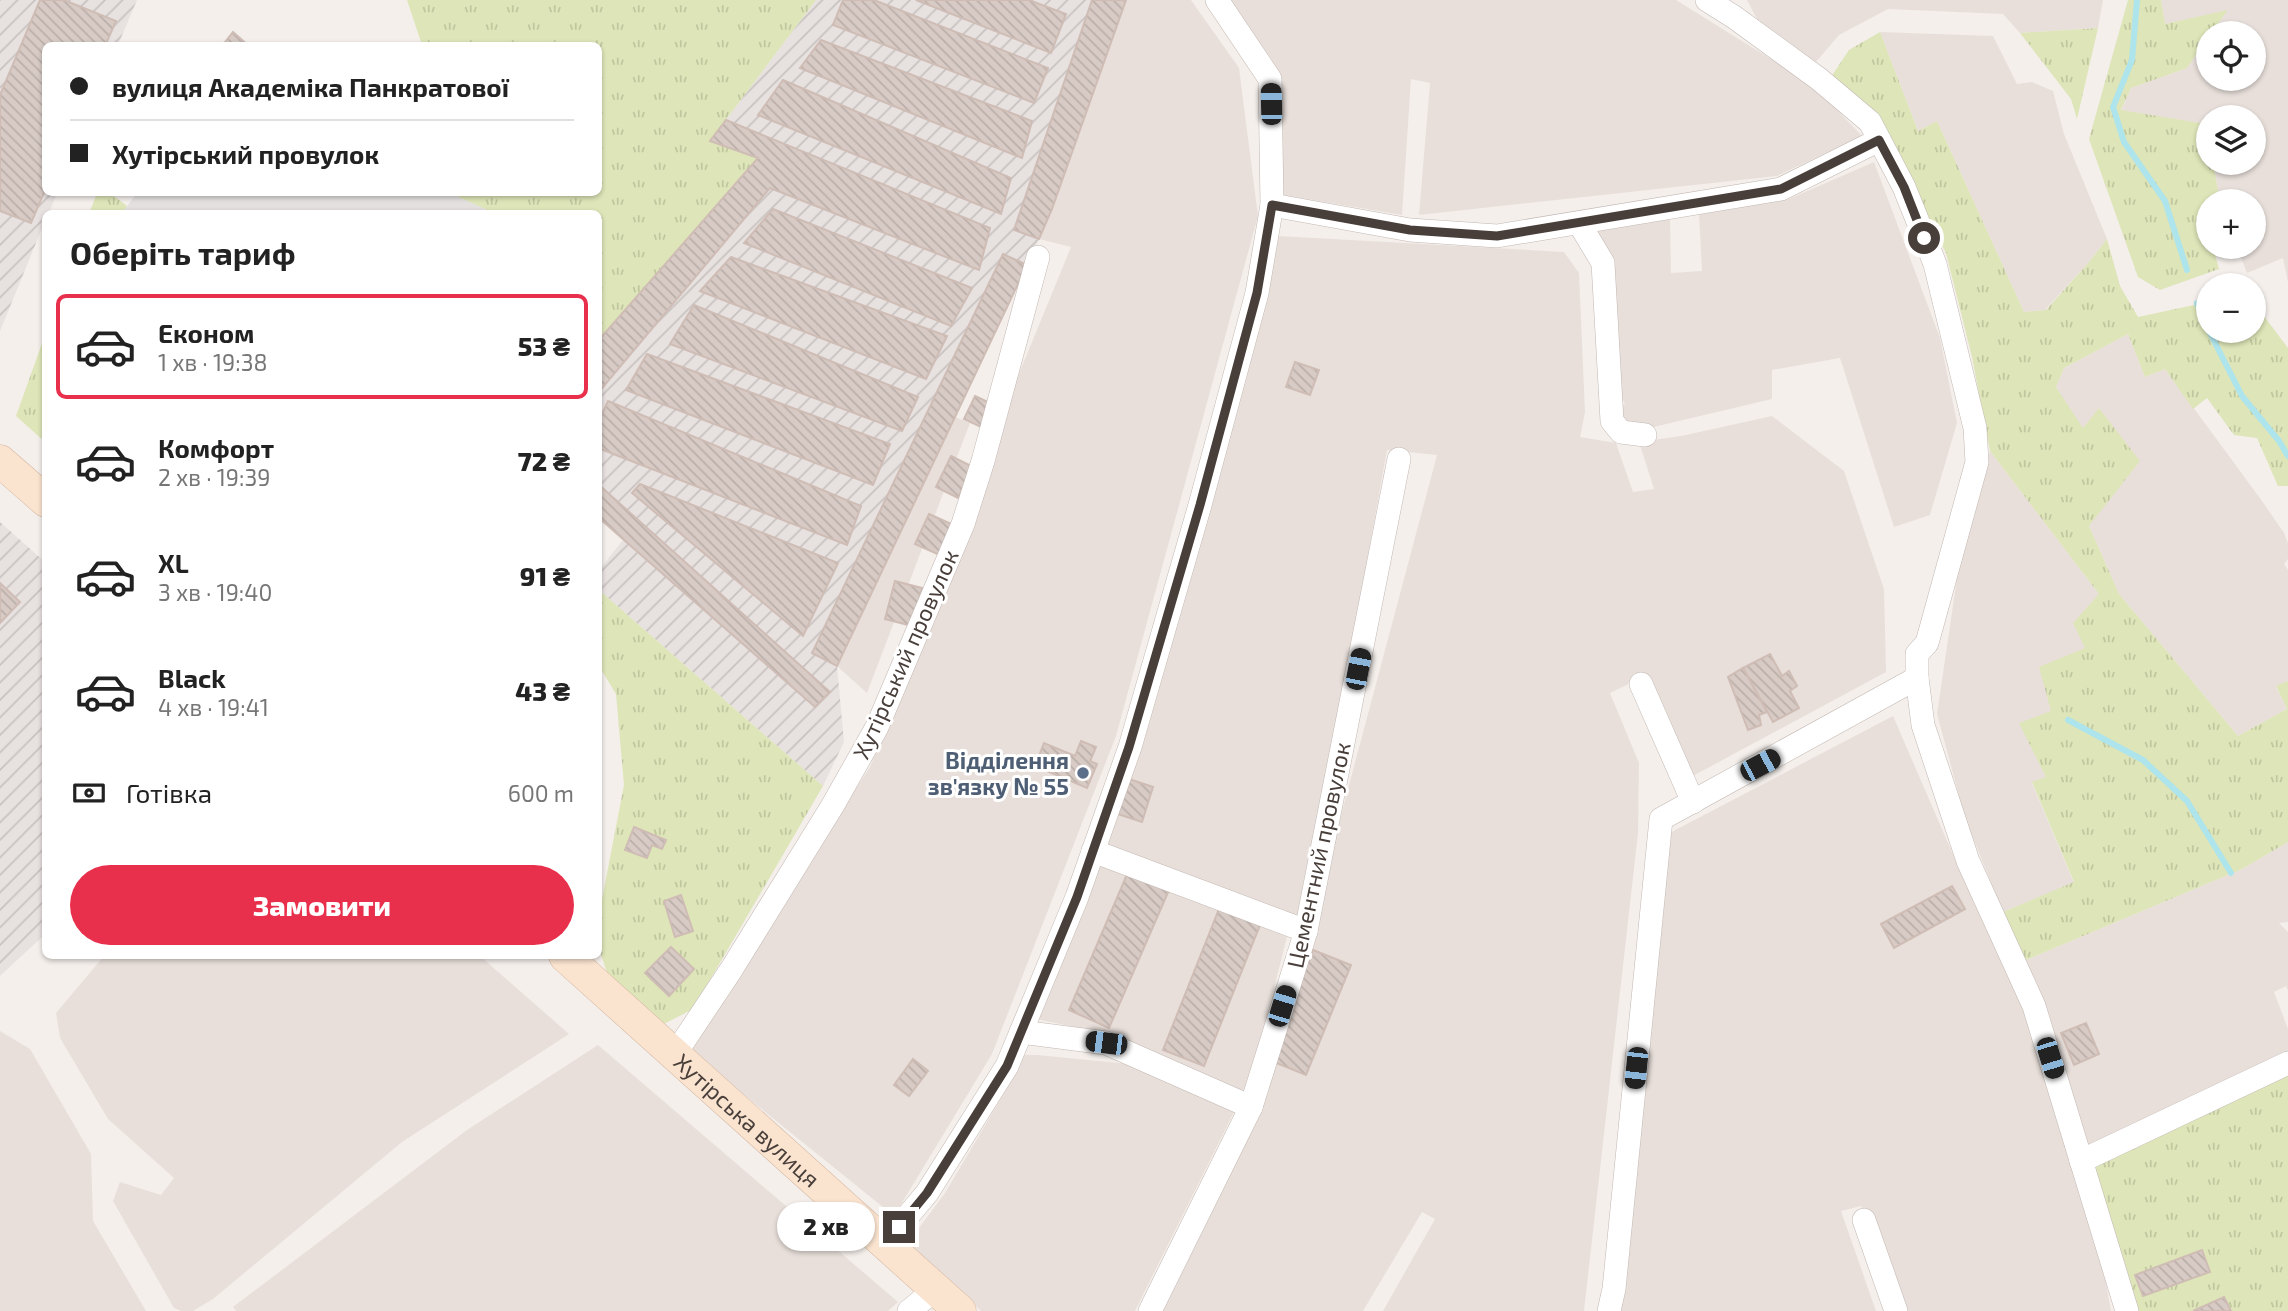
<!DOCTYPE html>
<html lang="uk">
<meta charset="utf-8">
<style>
body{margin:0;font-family:"Exo 2",sans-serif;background:#f6f6f6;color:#222;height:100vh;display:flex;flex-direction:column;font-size:26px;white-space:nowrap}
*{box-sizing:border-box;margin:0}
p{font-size:23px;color:#767676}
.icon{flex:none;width:38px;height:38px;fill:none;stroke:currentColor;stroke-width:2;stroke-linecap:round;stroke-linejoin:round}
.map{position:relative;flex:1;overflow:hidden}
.side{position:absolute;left:42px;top:210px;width:560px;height:749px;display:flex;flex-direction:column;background:#fff;border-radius:10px;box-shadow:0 2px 5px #0004}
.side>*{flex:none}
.banner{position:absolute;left:42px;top:42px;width:560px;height:154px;border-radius:10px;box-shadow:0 2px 5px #0004;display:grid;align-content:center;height:154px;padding:0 28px;background:#fff}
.controls{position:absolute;left:2196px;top:21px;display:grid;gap:14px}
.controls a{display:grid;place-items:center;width:70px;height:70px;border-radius:50%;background:#fff;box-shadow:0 2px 5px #0004;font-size:35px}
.end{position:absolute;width:32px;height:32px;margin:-16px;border:9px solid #483e3a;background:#fff;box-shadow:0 0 0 4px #fff}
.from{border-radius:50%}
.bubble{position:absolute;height:49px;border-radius:24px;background:#fff;box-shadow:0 2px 5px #0004;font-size:23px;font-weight:800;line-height:49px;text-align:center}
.car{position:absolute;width:21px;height:42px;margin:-21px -10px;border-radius:9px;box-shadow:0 0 5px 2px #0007;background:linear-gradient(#222 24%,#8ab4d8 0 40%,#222 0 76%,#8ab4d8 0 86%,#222 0)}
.banner b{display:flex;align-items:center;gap:24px;height:66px;font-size:26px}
.banner b+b{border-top:2px solid #e0e0e0}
.banner i{width:18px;height:18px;background:#222}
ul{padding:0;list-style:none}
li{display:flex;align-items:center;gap:21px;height:105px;margin:0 14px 10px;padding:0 14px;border:4px solid transparent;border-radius:10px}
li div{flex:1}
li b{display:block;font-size:26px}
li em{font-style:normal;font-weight:800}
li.selected{border-color:#e82f4b}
li>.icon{width:63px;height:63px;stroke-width:1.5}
h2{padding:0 28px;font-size:32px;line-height:84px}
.pay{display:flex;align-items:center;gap:18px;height:77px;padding:0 28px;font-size:26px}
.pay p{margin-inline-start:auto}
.action{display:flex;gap:14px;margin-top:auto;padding:14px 28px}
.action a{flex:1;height:80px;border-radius:42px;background:#e82f4b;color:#fff;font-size:28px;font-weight:800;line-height:80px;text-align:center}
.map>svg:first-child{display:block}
.residential{fill:#e8dfda}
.industrial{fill:url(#industrial-furrows)}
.grass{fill:url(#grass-tufts)}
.parking{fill:#e3e0df}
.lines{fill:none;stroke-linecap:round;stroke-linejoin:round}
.stream{stroke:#aee4eb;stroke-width:6}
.building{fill:url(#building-back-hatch);stroke:#cfbdb5;stroke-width:2}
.street-casing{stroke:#c2b7b2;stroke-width:24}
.secondary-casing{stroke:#d3b7a1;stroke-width:33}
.street{stroke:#fff;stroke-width:23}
.secondary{stroke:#fae3cf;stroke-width:32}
.route{stroke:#483e3a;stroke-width:9}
.service-dot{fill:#5c6f8a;stroke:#fff;stroke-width:2.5}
.labels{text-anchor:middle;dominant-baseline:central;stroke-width:6;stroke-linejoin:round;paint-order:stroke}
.street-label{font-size:23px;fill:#483e3a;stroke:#fff}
.service-label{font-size:23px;font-weight:bold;fill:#4e5e75;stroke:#fff;text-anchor:end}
</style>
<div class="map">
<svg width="2288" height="1311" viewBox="0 0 2288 1311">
<defs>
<pattern id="industrial-furrows" width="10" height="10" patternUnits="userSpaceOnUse" patternTransform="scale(1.75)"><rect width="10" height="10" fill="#e7e1e0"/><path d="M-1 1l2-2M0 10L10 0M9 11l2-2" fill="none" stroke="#c8c2c1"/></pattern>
<pattern id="grass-tufts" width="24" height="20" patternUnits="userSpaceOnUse" patternTransform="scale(1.75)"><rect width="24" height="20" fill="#dee5b8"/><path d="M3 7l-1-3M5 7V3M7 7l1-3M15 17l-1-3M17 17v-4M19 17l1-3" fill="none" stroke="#c0c69f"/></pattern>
<pattern id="building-back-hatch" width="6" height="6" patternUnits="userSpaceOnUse" patternTransform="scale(1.75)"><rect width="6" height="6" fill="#d8cbc5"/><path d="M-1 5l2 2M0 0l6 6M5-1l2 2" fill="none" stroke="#bbafaa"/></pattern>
</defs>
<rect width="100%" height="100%" fill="#f4efeb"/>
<!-- residential -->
<g class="residential">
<polygon points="1126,0 1191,0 1239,68 1258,216 1116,736 992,1054 894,1216 686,1048 870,767 973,510 1002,415 1071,247 1039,239"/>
<polygon points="1222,0 1676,0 1814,86 1862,136 1777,176 1419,215 1430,83 1411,79 1402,215 1277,194 1276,82"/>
<polygon points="1747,0 2103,0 2098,28 2020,33 2003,14 1888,9 1839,35 1816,62 1758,21"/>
<polygon points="2161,0 2288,0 2288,282 2283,258 2247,273 2237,247 2254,247 2254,201 2220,201 2213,163 2254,163 2254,117 2208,117 2208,141 2205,124 2121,111 2131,88 2187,68 2208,37 2208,79 2254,79 2254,33 2211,33 2227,11 2165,24"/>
<polygon points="1880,32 1993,36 2017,84 2032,82 2053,91 2064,134 2107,239 2089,262 2045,310 2024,312 1937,121 1918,131"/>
<polygon points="1874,162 1940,338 1957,423 1930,515 1894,527 1840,358 1772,370 1772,399 1641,430 1618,422 1612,409 1625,404 1612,378 1591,231 1670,219 1671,273 1702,271 1699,214 1789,199"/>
<polygon points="1278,236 1564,252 1579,273 1585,412 1580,437 1616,443 1633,492 1654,489 1639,442 1681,436 1772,416 1844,471 1884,589 1886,672 1691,777 1645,676 1610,693 1639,763 1638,833 1584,1311 1383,1311 1435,1219 1422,1212 1363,1311 1160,1311 1264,1104 1437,455 1387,450 1302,921 1106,844"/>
<polygon points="2128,334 2145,377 2165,369 2262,501 2284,533 2288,543 2288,559 2284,564 2288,570 2288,681 2276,687 2287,709 2238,736 2119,594 2089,526 2100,408 2083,429 2056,387 2064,368"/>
<polygon points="955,417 970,423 867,693 837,666"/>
<polygon points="1990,451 2099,594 2086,648 2051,711 2046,778 2032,783 2074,883 2003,912 1965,818 1937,714 1958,571"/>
<polygon points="1893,716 1974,903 2025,1007 2094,1217 2111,1311 1902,1311 1861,1206 1841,1211 1876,1311 1615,1311 1660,838"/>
<polygon points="2288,842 2288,922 2279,923 2288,932 2288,991 2286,986 2274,992 2288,1029 2288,1053 2085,1149 2026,960 2242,869"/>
<polygon points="1100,860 1287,937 1245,1101 1099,1032 1036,1019"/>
<polygon points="104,956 480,956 569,1034 402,1142 213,1299 193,1311 181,1311 174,1308 113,1201 120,1182 161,1195 174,1178 108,1119 60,1038 56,1013"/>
<polygon points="0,1031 30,1049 91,1154 93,1221 146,1311 0,1311"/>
<polygon points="598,1045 898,1302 888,1311 236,1311 233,1307 467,1130"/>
<polygon points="1020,1055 1037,1055 1130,1064 1235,1110 1135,1311 981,1311 907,1244 945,1193 1016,1073"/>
</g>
<!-- industrial -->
<g class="industrial">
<polygon points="0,0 137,0 118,45 46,46 46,192 57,193 49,213 46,214 45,221 0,331"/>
<polygon points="816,0 1126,0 1039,239 837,666 844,742 823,786 599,590 599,570 623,540 599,517 599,341 758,157 710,141"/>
<polygon points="0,522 46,563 45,934 0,976"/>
</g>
<!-- grass -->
<g class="grass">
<polygon points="407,0 816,0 710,141 758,158 599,341 598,214 494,213 449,193 598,192 598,46 422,45"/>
<polygon points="2128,0 2161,0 2165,24 2228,10 2211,33 2208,33 2208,37 2187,68 2131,88 2121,110 2206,124 2208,141 2208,163 2213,163 2220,201 2208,201 2208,206 2202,208 2208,231 2208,247 2213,247 2219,269 2160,290 2138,277 2089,139"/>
<polygon points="2098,28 2077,119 2071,99 2020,33"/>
<polygon points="1880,32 1918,131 1937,121 2024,312 2046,310 2089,262 2107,239 2120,286 2138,317 2208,302 2208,331 2254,331 2254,303 2288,348 2288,486 2278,486 2257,438 2234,435 2207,398 2193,409 2165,369 2145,377 2128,334 2064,368 2056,387 2083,428 2099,408 2140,461 2089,526 2119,594 2238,736 2287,709 2276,686 2288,681 2288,842 2242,869 2026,960 2003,912 2074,882 2032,782 2046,777 2019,723 2051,711 2039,667 2085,648 2073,623 2099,594 1990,451 1972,357 1946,253 1890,141 1831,77 1849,50"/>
<polygon points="97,193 110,193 127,206 122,213 89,214"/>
<polygon points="45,335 45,442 16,416"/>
<polygon points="599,590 823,786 693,1009 664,1024 607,973 599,948 599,915 624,785 616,694 599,666"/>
<polygon points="2288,1067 2288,1311 2135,1311 2088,1163"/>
</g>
<!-- parking -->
<polygon class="parking" points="137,193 449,193 494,213 122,213"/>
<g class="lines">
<!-- stream -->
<g class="stream">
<polyline points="2137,0 2132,60 2113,107 2124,142 2165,201 2187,270"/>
<polyline points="2197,303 2208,330"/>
<polyline points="2209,331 2242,396 2279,441 2288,456"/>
<polyline points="2068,720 2143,760 2187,801 2231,873"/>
</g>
</g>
<!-- building -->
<g class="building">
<polygon points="40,0 64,0 116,21 105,46 46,46 46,188 31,223 0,211 0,95"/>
<polygon points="843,0 874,0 1048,68 1034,103 833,25"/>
<polygon points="916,0 1029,0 1066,14 1051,53"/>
<polygon points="1092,0 1126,0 1052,209 1039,239 1014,230"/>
<polygon points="233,32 249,46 222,46"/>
<polygon points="821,40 1032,121 1022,158 800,68"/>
<polygon points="783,80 1011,178 1001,214 758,115"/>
<polygon points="726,120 990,228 979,270 770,188 598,393 598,341 758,158 710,141"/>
<polygon points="773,209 972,288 951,326 744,243"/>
<polygon points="1003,254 1027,265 837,666 812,653"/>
<polygon points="731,257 947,336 926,379 700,291"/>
<polygon points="694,305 918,397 902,431 670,344"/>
<polygon points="647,354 890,444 873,485 626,390"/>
<polygon points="1295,362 1319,370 1310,395 1286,387"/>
<polygon points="975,396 992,404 981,427 964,419"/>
<polygon points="608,401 861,506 847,545 598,448 598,423"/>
<polygon points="951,456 973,467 958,498 936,487"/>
<polygon points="598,484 830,692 815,707 624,540 598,517"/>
<polygon points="640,484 838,563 803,636 632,493"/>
<polygon points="929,514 958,527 944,557 915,544"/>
<polygon points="895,581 922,588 912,626 885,619"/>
<polygon points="0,583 20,602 0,623"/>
<polygon points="1770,654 1782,676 1789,671 1797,686 1790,691 1799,708 1773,722 1743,668"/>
<polygon points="1743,668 1767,712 1759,715 1761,725 1748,730 1728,677"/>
<polygon points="1081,741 1096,747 1090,761 1097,764 1087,788 1035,766 1044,743 1075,756"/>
<polygon points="1129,779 1153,787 1142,822 1118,814"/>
<polygon points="634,827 666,840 662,849 652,845 647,858 625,850"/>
<polygon points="1128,872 1169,890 1109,1028 1069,1010"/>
<polygon points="1952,886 1965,909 1894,948 1881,924"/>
<polygon points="681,895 693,931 675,937 664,901"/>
<polygon points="1219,909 1260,925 1204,1066 1163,1050"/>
<polygon points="671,947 694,969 669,996 645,973"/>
<polygon points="1313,950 1351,965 1306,1075 1269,1060"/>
<polygon points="2086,1023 2099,1054 2074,1065 2061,1033"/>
<polygon points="913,1059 928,1071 909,1096 894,1085"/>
<polygon points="2202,1250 2210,1272 2143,1296 2135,1275"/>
<polygon points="2224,1297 2231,1311 2193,1311"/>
</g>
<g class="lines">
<defs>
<g id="street">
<polyline points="1707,0 1734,17 1819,79 1870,122 1904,187 1935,264 1975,428 1977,462 1927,643 1917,654 1917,678 1923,725 1968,861 2034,1006 2127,1311"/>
<polyline points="1272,205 1410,230 1497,236 1781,189 1879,140"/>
<polyline points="1579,223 1603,263 1612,421 1621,432 1645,435"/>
<polyline points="1641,684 1693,802"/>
<polyline points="1093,851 1306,931"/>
<polyline points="1021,1032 1106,1043 1251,1107"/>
<polyline points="675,1054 731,970 833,805 877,727 963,524 983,461 1038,257"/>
<polyline points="2081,1161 2288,1063"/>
<polyline points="1864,1220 1896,1311"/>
<polyline points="885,1243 927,1193 1007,1066 1077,897 1130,747 1200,505 1257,293 1272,205 1270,79 1217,0"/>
<polyline points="909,1311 936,1289"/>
<polyline points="1150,1311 1251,1107 1306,931 1399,459"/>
<polyline points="1609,1311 1614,1289 1661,819 1917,678"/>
</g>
<g id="secondary">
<polyline points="0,461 46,501"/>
<path id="s1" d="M565,956L960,1311"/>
</g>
</defs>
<!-- street casing -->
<use href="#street" class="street-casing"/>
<!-- secondary casing -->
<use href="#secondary" class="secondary-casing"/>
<!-- street -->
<use href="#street" class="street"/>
<!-- secondary -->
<use href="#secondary" class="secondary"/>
</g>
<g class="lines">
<!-- route -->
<polyline class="route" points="899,1227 927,1193 1007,1066 1077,897 1129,747 1200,505 1257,293 1272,205 1410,230 1497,236 1781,189 1879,140 1904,187 1924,238"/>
</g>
<!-- markers -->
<circle class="service-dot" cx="1083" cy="773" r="7"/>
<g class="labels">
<!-- street labels -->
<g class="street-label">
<text transform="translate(905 654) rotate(-66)">Хутірський провулок</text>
<text transform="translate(1318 855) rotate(-78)">Цементний провулок</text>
<text stroke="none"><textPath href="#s1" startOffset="245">Хутірська вулиця</textPath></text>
</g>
<!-- service labels -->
<g class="service-label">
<text x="1069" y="760">Відділення<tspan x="1069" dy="26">зв'язку № 55</tspan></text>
</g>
</g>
</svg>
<div class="controls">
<a><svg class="icon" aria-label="locate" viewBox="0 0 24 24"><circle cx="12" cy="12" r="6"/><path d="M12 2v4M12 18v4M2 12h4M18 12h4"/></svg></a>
<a><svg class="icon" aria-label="layers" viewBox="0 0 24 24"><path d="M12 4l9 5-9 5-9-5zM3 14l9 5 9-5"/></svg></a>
<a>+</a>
<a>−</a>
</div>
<i class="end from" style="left:1924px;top:238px"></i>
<i class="end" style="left:899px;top:1227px"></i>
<div class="bubble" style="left:777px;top:1202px;width:98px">2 хв</div>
<i class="car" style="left:1271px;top:104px;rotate:359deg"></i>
<i class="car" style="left:1358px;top:669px;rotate:11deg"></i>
<i class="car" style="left:1760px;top:765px;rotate:62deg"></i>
<i class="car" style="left:1282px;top:1006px;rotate:17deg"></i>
<i class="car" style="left:1106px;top:1043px;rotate:277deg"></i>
<i class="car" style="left:2050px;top:1058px;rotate:163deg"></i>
<i class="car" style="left:1636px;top:1068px;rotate:186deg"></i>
<div class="banner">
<b><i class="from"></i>вулиця Академіка Панкратової</b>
<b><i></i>Хутірський провулок</b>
</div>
<section class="side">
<h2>Оберіть тариф</h2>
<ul>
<li class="selected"><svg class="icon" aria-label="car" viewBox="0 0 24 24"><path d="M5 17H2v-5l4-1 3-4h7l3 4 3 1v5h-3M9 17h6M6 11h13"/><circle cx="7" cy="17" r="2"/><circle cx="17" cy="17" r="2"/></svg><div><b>Економ</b><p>1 хв · 19:38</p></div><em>53 ₴</em></li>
<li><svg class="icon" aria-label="car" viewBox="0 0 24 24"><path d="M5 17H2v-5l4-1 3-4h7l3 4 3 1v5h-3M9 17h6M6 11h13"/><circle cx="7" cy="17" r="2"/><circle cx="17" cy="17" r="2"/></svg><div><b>Комфорт</b><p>2 хв · 19:39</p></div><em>72 ₴</em></li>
<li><svg class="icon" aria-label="car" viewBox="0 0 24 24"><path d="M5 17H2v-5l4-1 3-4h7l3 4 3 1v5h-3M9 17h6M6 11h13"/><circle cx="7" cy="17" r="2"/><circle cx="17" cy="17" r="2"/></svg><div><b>XL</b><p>3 хв · 19:40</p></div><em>91 ₴</em></li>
<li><svg class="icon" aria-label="car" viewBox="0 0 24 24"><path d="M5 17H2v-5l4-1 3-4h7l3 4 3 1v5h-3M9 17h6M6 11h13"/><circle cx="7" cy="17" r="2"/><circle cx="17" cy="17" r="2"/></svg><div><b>Black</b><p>4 хв · 19:41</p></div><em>43 ₴</em></li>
</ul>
<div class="pay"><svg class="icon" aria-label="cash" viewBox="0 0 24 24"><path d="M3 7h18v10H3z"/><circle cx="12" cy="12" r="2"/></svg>Готівка<p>600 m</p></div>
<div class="action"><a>Замовити</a></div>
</section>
</div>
